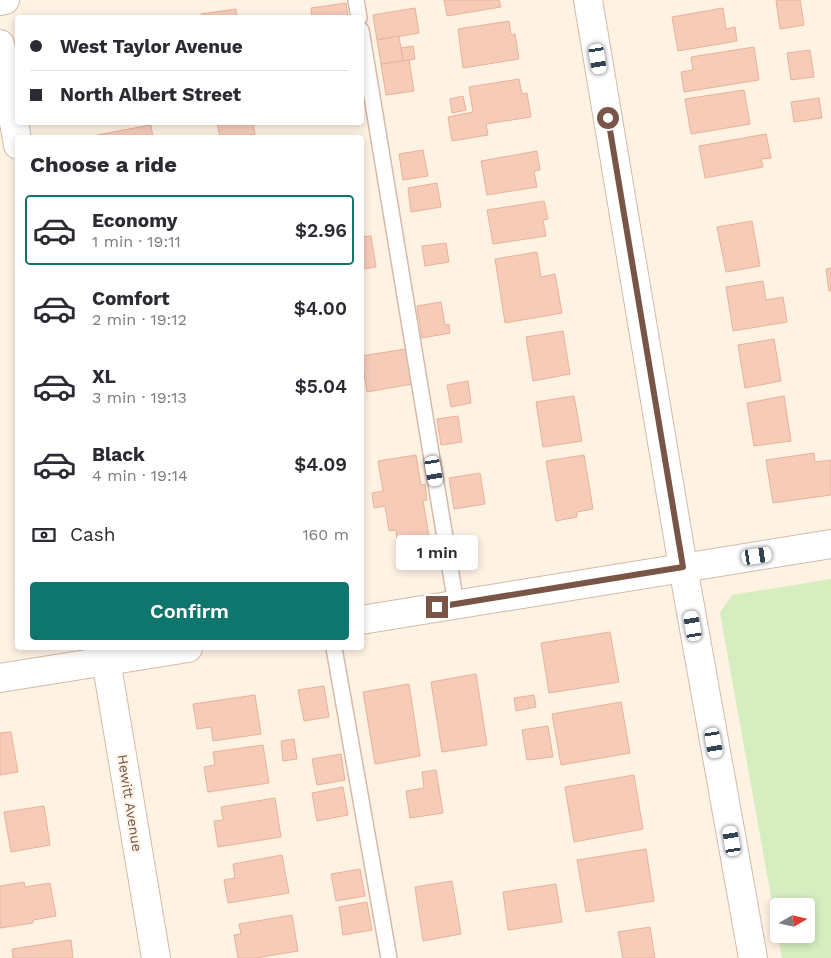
<!DOCTYPE html>
<meta charset="utf-8">
<style>
body{margin:0;font-family:"Work Sans",sans-serif;background:#f7f7f7;color:#2b2b33;height:100vh;display:flex;flex-direction:column;font-size:19px;white-space:nowrap}
*{box-sizing:border-box;margin:0}
p{font-size:16px;color:#7c7c81}
.icon{flex:none;width:28px;height:28px;fill:none;stroke:currentColor;stroke-width:2;stroke-linecap:round;stroke-linejoin:round}
.map{position:relative;flex:1;overflow:hidden}
.side{position:absolute;left:15px;top:135px;width:349px;height:515px;display:flex;flex-direction:column;background:#fff;border-radius:5px;box-shadow:0 2px 8px #0003}
.side>*{flex:none}
.banner{position:absolute;left:15px;top:15px;width:349px;height:110px;border-radius:5px;box-shadow:0 2px 8px #0003;display:grid;align-content:center;height:110px;padding:0 15px;background:#fff}
.needle{width:32px;rotate:81deg}
.tools{position:absolute;left:770px;top:898px;display:grid;gap:10px}
.tools a{display:grid;place-items:center;width:45px;height:45px;border-radius:5px;background:#fff;box-shadow:0 2px 8px #0003;font-size:25px}
.end{position:absolute;width:22px;height:22px;margin:-11px;border:6px solid #795547;background:#fff;box-shadow:0 0 0 2px #fff}
.from{border-radius:50%}
.bubble{position:absolute;height:35px;border-radius:5px;background:#fff;box-shadow:0 2px 8px #0003;font-size:16px;font-weight:600;line-height:35px;text-align:center}
.car{position:absolute;width:15px;height:30px;margin:-15px -8px;border-radius:6px;box-shadow:0 0 4px 1px #0007;background:linear-gradient(#fff 24%,#345 0 40%,#fff 0 76%,#345 0 86%,#fff 0)}
.banner b{display:flex;align-items:center;gap:18px;height:48px;font-size:19px}
.banner b+b{border-top:1px solid #e1e1e2}
.banner i{width:12px;height:12px;background:#2b2b33}
ul{padding:0;list-style:none}
li{display:flex;align-items:center;gap:15px;height:70px;margin:0 10px 8px;padding:0 5px;border:2px solid transparent;border-radius:5px}
li div{flex:1}
li b{display:block;font-size:19px}
li em{font-style:normal;font-weight:600}
li.active{border-color:#0f766e}
li>.icon{width:45px;height:45px;stroke-width:1.5}
h2{padding:0 15px;font-size:22px;line-height:60px}
.pay{display:flex;align-items:center;gap:12px;height:55px;padding:0 15px;font-size:19px}
.pay p{margin-inline-start:auto}
.primary-button{display:flex;gap:10px;margin-top:auto;padding:10px 15px}
.primary-button a{flex:1;height:58px;border-radius:5px;background:#0f766e;color:#fff;font-size:20px;font-weight:600;line-height:58px;text-align:center}
.map>svg:first-child{display:block}
.green{fill:#d6edc0;fill-rule:evenodd}
.building{fill:#f6ccb9;stroke:#eab198}
.lines{fill:none;stroke-linecap:round;stroke-linejoin:round}
.service-casing{stroke:#d3baab;stroke-width:18}
.minor-casing{stroke:#d3baab;stroke-width:30}
.service{stroke:#fff;stroke-width:15}
.minor{stroke:#fff;stroke-width:28}
.route{stroke:#795547;stroke-width:6}
.labels{text-anchor:middle;dominant-baseline:central;stroke-width:5;stroke-linejoin:round;paint-order:stroke}
.street-label{font-size:14px;fill:#795547;stroke:#fff6eb}
</style>
<div class="map">
<svg width="831" height="958" viewBox="0 0 831 958">
<rect width="100%" height="100%" fill="#fef2e3"/>
<!-- green -->
<path class="green" d="M831,579V958H782L720,613L732,595ZM779,906H806V934H779Z"/>
<!-- building -->
<g class="building">
<polygon points="444,0 499,0 501,7 447,16"/>
<polygon points="776,0 800,0 804,25 780,29"/>
<polygon points="346,3 348,18 312,18 311,8"/>
<polygon points="415,8 419,33 377,40 373,15"/>
<polygon points="723,8 726,29 735,27 737,41 678,51 672,17"/>
<polygon points="236,9 237,18 201,18 201,14"/>
<polygon points="509,21 511,35 515,34 519,59 463,68 458,29"/>
<polygon points="399,36 403,61 381,64 377,40"/>
<polygon points="413,46 415,59 403,61 401,48"/>
<polygon points="754,47 759,80 684,92 681,72 693,70 691,57"/>
<polygon points="810,50 814,77 791,80 787,53"/>
<polygon points="409,60 414,91 386,95 381,64"/>
<polygon points="519,79 522,94 527,93 531,117 486,124 488,135 452,141 448,117 473,112 469,87"/>
<polygon points="744,90 750,124 691,134 685,99"/>
<polygon points="463,96 466,110 452,113 450,99"/>
<polygon points="819,98 822,118 794,122 791,102"/>
<polygon points="217,122 253,122 255,134 238,138 220,138"/>
<polygon points="151,125 153,138 98,138 97,135"/>
<polygon points="766,134 771,158 761,159 763,167 705,178 699,146"/>
<polygon points="423,150 428,176 403,180 399,154"/>
<polygon points="537,151 540,170 534,171 537,187 487,195 481,161"/>
<polygon points="437,183 441,207 411,212 408,188"/>
<polygon points="544,201 548,219 543,220 546,236 493,244 487,210"/>
<polygon points="752,221 760,266 726,272 717,227"/>
<polygon points="371,236 376,267 361,269 361,237"/>
<polygon points="446,243 449,262 425,266 422,246"/>
<polygon points="537,252 541,277 555,274 562,313 505,323 495,259"/>
<polygon points="831,268 831,291 829,291 826,269"/>
<polygon points="763,281 766,300 783,297 787,322 733,331 726,287"/>
<polygon points="441,302 445,325 449,324 450,333 422,338 417,306"/>
<polygon points="563,331 570,374 533,381 526,337"/>
<polygon points="774,339 781,381 745,388 738,345"/>
<polygon points="406,349 412,384 367,392 361,356"/>
<polygon points="468,381 471,403 451,407 447,385"/>
<polygon points="574,396 582,441 543,447 536,402"/>
<polygon points="784,396 791,441 754,446 747,403"/>
<polygon points="458,416 462,442 441,445 437,419"/>
<polygon points="814,453 815,462 831,460 831,495 773,503 766,460"/>
<polygon points="416,455 421,485 425,484 427,500 423,501 429,536 397,541 396,530 389,531 385,506 374,508 372,493 383,491 378,461"/>
<polygon points="584,455 593,509 577,512 577,517 556,521 546,461"/>
<polygon points="480,473 485,504 454,509 449,478"/>
<polygon points="610,632 619,682 549,693 541,643"/>
<polygon points="476,674 487,745 442,752 431,682"/>
<polygon points="409,684 420,756 375,764 363,692"/>
<polygon points="324,686 329,717 304,721 298,690"/>
<polygon points="255,695 261,734 213,741 211,727 197,729 193,704"/>
<polygon points="534,695 536,707 516,711 514,698"/>
<polygon points="621,702 630,753 561,765 552,714"/>
<polygon points="548,726 553,757 527,760 522,730"/>
<polygon points="11,732 18,772 0,775 0,733"/>
<polygon points="294,739 297,759 283,761 281,741"/>
<polygon points="263,745 269,783 208,792 204,767 215,765 213,752"/>
<polygon points="341,754 345,780 317,785 312,759"/>
<polygon points="436,770 443,813 410,818 406,791 424,788 422,772"/>
<polygon points="634,775 643,829 574,842 565,787"/>
<polygon points="343,787 348,815 317,821 312,793"/>
<polygon points="275,798 281,837 218,847 214,821 223,820 221,807"/>
<polygon points="44,806 50,845 11,852 4,812"/>
<polygon points="646,849 654,901 586,912 577,860"/>
<polygon points="282,855 289,893 228,903 224,880 235,878 233,864"/>
<polygon points="360,869 365,896 336,901 331,874"/>
<polygon points="452,881 461,934 423,941 415,887"/>
<polygon points="24,882 25,887 50,883 56,916 33,920 33,923 0,928 0,886"/>
<polygon points="556,884 562,922 508,930 503,892"/>
<polygon points="367,902 372,930 343,935 339,907"/>
<polygon points="292,915 298,951 256,958 238,958 234,935 241,934 239,924"/>
<polygon points="650,927 655,958 623,958 618,932"/>
<polygon points="71,940 73,958 13,958 12,949"/>
</g>
<g class="lines">
<defs>
<g id="service">
<polyline points="356,0 359,18"/>
<polyline points="361,30 456,604"/>
<polyline points="334,648 389,958"/>
</g>
<g id="minor">
<polyline points="588,0 683,567 753,958"/>
<polyline points="0,1 5,0"/>
<polyline points="0,44 18,145"/>
<polyline points="361,620 831,544"/>
<polyline points="104,648 156,958"/>
<polyline points="0,678 188,648"/>
</g>
</defs>
<!-- service casing -->
<use href="#service" class="service-casing"/>
<!-- minor casing -->
<use href="#minor" class="minor-casing"/>
<!-- service -->
<use href="#service" class="service"/>
<!-- minor -->
<use href="#minor" class="minor"/>
</g>
<g class="lines">
<!-- route -->
<polyline class="route" points="437,607 683,567 608,118"/>
</g>
<g class="labels">
<!-- street labels -->
<g class="street-label">
<text transform="translate(130 803) rotate(81)">Hewitt Avenue</text>
</g>
</g>
</svg>
<div class="tools">
<a><svg class="needle" viewBox="-14 -14 28 28"><path d="M0-13l5 13h-10z" fill="#e53935"/><path d="M0 13l5-13h-10z" fill="#7c7c81"/></svg></a>
</div>
<i class="end from" style="left:608px;top:118px"></i>
<i class="end" style="left:437px;top:607px"></i>
<div class="bubble" style="left:396px;top:535px;width:82px">1 min</div>
<i class="car" style="left:598px;top:59px;rotate:171deg"></i>
<i class="car" style="left:434px;top:471px;rotate:170deg"></i>
<i class="car" style="left:757px;top:556px;rotate:81deg"></i>
<i class="car" style="left:693px;top:626px;rotate:350deg"></i>
<i class="car" style="left:714px;top:743px;rotate:170deg"></i>
<i class="car" style="left:732px;top:841px;rotate:350deg"></i>
<div class="banner">
<b><i class="from"></i>West Taylor Avenue</b>
<b><i></i>North Albert Street</b>
</div>
<section class="side">
<h2>Choose a ride</h2>
<ul>
<li class="active"><svg class="icon" aria-label="car" viewBox="0 0 24 24"><path d="M5 17H2v-5l4-1 3-4h7l3 4 3 1v5h-3M9 17h6M6 11h13"/><circle cx="7" cy="17" r="2"/><circle cx="17" cy="17" r="2"/></svg><div><b>Economy</b><p>1 min · 19:11</p></div><em>$2.96</em></li>
<li><svg class="icon" aria-label="car" viewBox="0 0 24 24"><path d="M5 17H2v-5l4-1 3-4h7l3 4 3 1v5h-3M9 17h6M6 11h13"/><circle cx="7" cy="17" r="2"/><circle cx="17" cy="17" r="2"/></svg><div><b>Comfort</b><p>2 min · 19:12</p></div><em>$4.00</em></li>
<li><svg class="icon" aria-label="car" viewBox="0 0 24 24"><path d="M5 17H2v-5l4-1 3-4h7l3 4 3 1v5h-3M9 17h6M6 11h13"/><circle cx="7" cy="17" r="2"/><circle cx="17" cy="17" r="2"/></svg><div><b>XL</b><p>3 min · 19:13</p></div><em>$5.04</em></li>
<li><svg class="icon" aria-label="car" viewBox="0 0 24 24"><path d="M5 17H2v-5l4-1 3-4h7l3 4 3 1v5h-3M9 17h6M6 11h13"/><circle cx="7" cy="17" r="2"/><circle cx="17" cy="17" r="2"/></svg><div><b>Black</b><p>4 min · 19:14</p></div><em>$4.09</em></li>
</ul>
<div class="pay"><svg class="icon" aria-label="cash" viewBox="0 0 24 24"><path d="M3 7h18v10H3z"/><circle cx="12" cy="12" r="2"/></svg>Cash<p>160 m</p></div>
<div class="primary-button"><a>Confirm</a></div>
</section>
</div>
